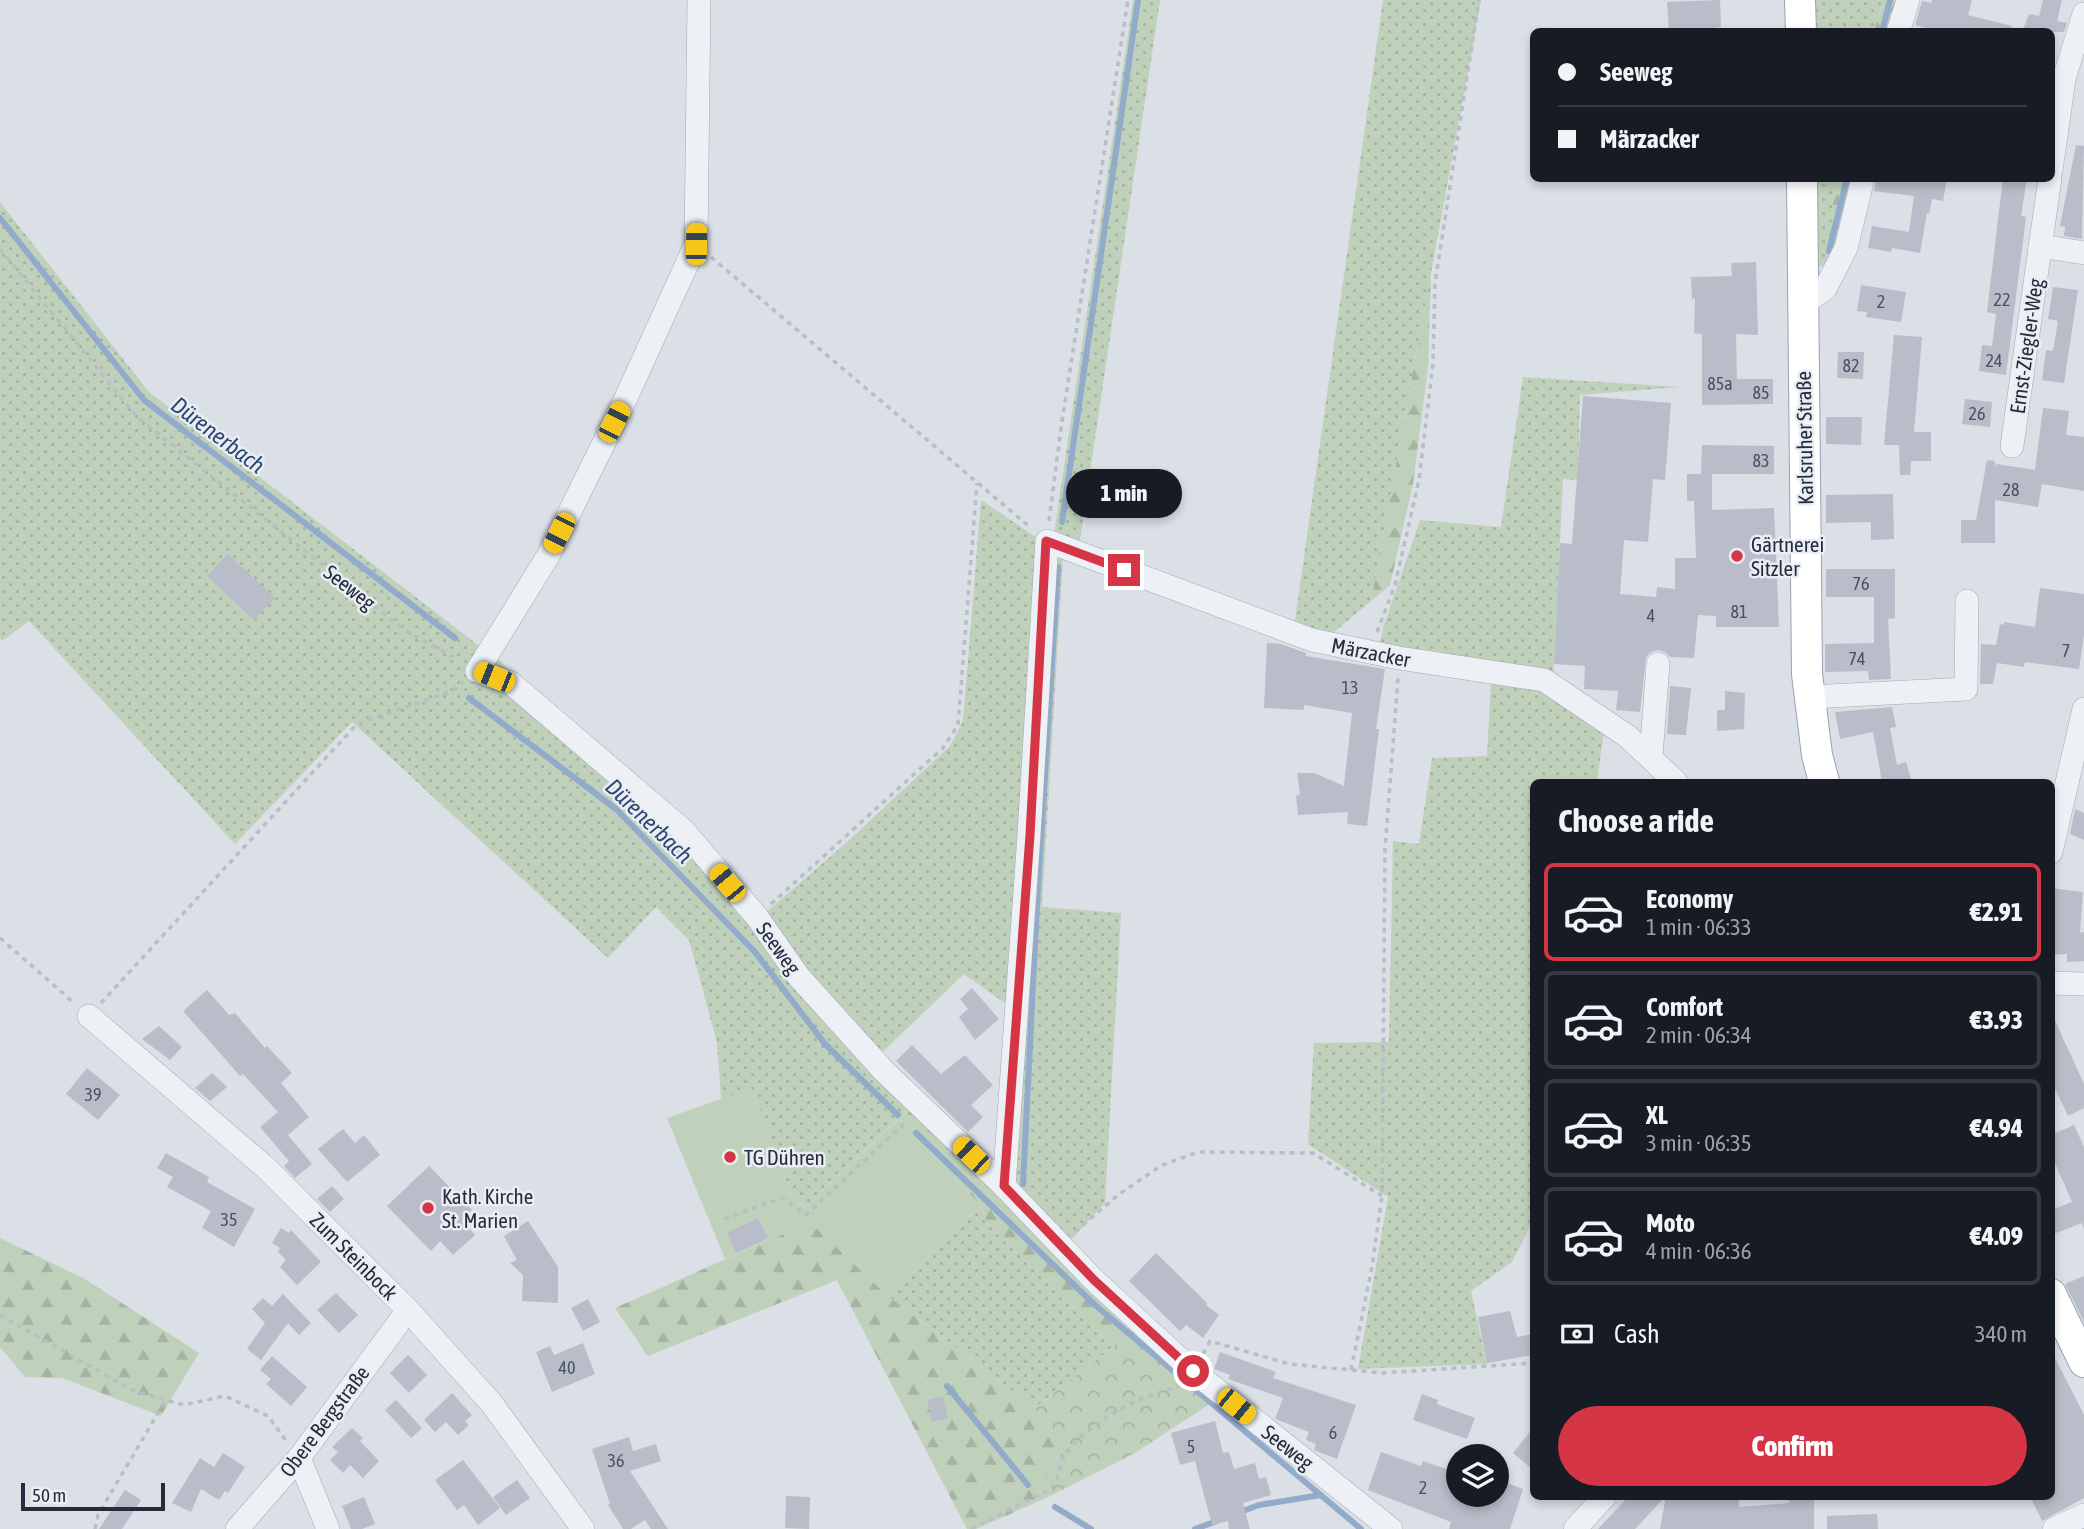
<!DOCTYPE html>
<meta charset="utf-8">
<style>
body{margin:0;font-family:"Asap Condensed",sans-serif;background:#242831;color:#f1f3f6;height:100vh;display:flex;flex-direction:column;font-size:26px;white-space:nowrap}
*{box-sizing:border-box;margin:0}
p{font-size:23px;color:#9ea1a6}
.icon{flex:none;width:38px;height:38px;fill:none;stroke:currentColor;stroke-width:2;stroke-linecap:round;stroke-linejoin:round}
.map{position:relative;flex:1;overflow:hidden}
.panel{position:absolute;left:1530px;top:779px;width:525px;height:721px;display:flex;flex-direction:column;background:#171b24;border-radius:10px;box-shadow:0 4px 10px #0003}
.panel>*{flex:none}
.banner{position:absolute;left:1530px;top:28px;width:525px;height:154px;border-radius:10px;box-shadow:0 4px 10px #0003;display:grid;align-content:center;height:154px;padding:0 28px;background:#171b24}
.fabs{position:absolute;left:1446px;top:1444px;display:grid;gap:14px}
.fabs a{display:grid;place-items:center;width:63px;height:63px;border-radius:50%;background:#171b24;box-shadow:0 4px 10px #0003;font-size:35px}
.scale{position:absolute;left:21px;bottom:18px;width:144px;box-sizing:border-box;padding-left:7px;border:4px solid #242c3d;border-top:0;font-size:19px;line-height:24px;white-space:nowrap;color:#242c3d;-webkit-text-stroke:5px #eaeef4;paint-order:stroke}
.end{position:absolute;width:32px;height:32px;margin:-16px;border:9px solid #d63546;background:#fff;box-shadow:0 0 0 4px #fff}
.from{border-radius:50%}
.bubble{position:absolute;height:49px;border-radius:24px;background:#171b24;box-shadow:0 4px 10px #0003;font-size:23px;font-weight:800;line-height:49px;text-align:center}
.car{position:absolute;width:21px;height:42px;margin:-21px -10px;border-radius:9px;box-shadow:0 0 5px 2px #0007;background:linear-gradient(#f5c518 24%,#345 0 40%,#f5c518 0 76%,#345 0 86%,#f5c518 0)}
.banner b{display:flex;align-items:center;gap:24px;height:66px;font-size:26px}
.banner b+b{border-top:2px solid #363941}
.banner i{width:18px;height:18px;background:#f1f3f6}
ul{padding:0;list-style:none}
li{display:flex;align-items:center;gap:21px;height:98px;margin:0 14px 10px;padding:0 14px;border:4px solid #363941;border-radius:10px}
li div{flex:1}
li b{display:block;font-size:26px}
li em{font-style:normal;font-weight:800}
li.on{border-color:#d63546}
li>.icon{width:63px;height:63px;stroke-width:1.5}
h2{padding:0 28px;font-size:32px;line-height:84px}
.pay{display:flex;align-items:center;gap:18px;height:77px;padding:0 28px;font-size:26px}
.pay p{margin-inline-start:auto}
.cta{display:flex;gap:14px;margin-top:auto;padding:14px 28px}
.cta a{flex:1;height:80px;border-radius:42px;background:#d63546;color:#fff;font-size:28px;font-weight:800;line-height:80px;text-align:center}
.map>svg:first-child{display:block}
.grass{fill:url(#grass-dots)}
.forest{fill:url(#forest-firs)}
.park{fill:url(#park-crowns)}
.pitch{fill:#c0d1bb}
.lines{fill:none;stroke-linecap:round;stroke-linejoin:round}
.stream{stroke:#92abca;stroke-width:6}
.building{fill:#b8bdc9}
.minor-casing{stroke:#a4a9b3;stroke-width:24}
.major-casing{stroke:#99a2b3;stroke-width:32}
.path{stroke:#b9bdc5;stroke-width:3.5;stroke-dasharray:5 5;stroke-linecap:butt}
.minor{stroke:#edf0f5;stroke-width:23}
.major{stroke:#fff;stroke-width:30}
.route{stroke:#d63546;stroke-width:9}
.poi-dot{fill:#d63546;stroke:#eaeef4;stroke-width:2.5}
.labels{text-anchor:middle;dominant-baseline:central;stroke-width:5;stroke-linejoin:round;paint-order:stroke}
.number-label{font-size:18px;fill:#495060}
.street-label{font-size:21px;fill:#242c3d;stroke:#eaeef4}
.poi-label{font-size:21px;fill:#242c3d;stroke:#eaeef4;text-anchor:start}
.water-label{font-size:23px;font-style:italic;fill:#2c4873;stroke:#eaeef4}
</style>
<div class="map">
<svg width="2084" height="1529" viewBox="0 0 2084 1529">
<defs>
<pattern id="grass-dots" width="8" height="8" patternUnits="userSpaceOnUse" patternTransform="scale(1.75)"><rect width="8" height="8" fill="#c0d1bb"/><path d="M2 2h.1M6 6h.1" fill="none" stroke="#a5b4a2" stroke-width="1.8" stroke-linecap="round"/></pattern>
<pattern id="forest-firs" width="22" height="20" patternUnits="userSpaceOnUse" patternTransform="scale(1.75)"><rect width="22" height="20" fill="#c0d1bb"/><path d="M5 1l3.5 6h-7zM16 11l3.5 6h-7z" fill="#a5b4a2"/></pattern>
<pattern id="park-crowns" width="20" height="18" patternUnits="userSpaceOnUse" patternTransform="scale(1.75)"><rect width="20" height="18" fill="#c0d1bb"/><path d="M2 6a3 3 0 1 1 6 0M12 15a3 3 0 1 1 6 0" fill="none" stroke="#a5b4a2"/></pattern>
</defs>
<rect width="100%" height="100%" fill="#dbdfe6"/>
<!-- grass -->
<g class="grass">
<polygon points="1133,0 1160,0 1077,560 1063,556 1042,907 1121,913 1105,1203 1070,1241 1009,1180 1023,1016 964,974 870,1064 912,1106 805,1207 791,1194 752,1089 721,1099 717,1042 689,940 656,907 608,958 352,722 235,844 29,621 2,641 0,638 0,202 149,392 482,648 497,657 518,682 680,843 750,926 846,843 950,746 963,721 981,500 1052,548"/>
<polygon points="1383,0 1481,0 1371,601 1327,638 1294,627"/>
<polygon points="1813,0 1883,0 1874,32 1813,31"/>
<polygon points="1814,179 1838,179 1831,219 1844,216 1830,264 1817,267"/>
<polygon points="1523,377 1679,387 1580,395 1578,480 1563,479 1553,683 1606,716 1597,782 1533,782 1533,1221 1512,1262 1471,1291 1487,1364 1358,1369 1388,1197 1308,1144 1314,1043 1389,1042 1393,841 1419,844 1432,758 1487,756 1492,663 1379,647 1384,625 1420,520 1501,527"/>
<polygon points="981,1206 986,1222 1113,1347 1035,1408 888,1296"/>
</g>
<!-- forest -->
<g class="forest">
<polygon points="1883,0 1899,0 1891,31 1874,32"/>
<polygon points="1838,179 1854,179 1844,216 1830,220"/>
<polygon points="1431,272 1428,368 1413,484 1390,585 1371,601"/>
<polygon points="912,1106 1140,1315 1113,1347 986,1222 981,1206 899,1119"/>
<polygon points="810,1222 888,1296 1035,1408 1063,1450 1037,1490 1046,1498 976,1529 967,1529 837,1280 648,1356 615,1308"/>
<polygon points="0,1238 85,1279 199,1353 161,1416 62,1378 25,1377 0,1347"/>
</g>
<!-- park -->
<polygon class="park" points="1140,1315 1219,1398 1135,1453 1046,1498 1037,1490 1063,1450 1035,1408 1113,1347"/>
<!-- pitch -->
<polygon class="pitch" points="752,1088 791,1194 805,1207 899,1119 981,1206 888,1296 810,1222 725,1259 667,1118"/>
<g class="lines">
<!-- stream -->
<g class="stream">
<polyline points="1882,32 1890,0"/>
<polyline points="0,218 144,400 455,638"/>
<polyline points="1829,251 1847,178"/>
<polyline points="1062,522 1138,0"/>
<polyline points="469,698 616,809 755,952 825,1044 898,1115"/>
<polyline points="916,1133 1095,1305 1361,1529"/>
<polyline points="1023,1184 1037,905 1058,567"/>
<polyline points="947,1386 1028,1485"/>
<polyline points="1055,1507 1091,1529"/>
<polyline points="1240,1512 1259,1505 1321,1495"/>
<polyline points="1195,1529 1217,1521"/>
</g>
</g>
<!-- building -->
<g class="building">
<polygon points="1720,0 1721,27 1712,28 1712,32 1669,32 1667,2"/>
<polygon points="1932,0 1972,0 1968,15 2012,26 2011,32 1926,32 1927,28 1915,25 1922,1 1931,3"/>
<polygon points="2043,0 2062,0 2057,21 2067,23 2064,32 2022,32 2029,14 2039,16"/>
<polygon points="2076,145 2084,146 2082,239 2064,236 2065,227 2060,226"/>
<polygon points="1877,178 1947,178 1943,201 1932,199 1929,214 1927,213 1920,253 1892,248 1891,252 1868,248 1872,226 1909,232 1914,196 1874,191"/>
<polygon points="2003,178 2027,178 2021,216 2026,217 2006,375 1979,371 1982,345 1992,346 1996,314 1987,312"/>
<polygon points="1756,262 1758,335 1736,334 1737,379 1773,379 1773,404 1702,405 1702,334 1694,333 1695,298 1692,299 1691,277 1732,276 1731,263"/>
<polygon points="1861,285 1906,292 1901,322 1866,317 1867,312 1857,311"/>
<polygon points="2053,287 2078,290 2064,383 2042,380 2046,350 2053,351 2058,321 2048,319"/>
<polygon points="1894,335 1922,337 1914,432 1931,432 1931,461 1911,461 1910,475 1900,475 1899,445 1884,445"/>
<polygon points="1838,352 1864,352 1863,379 1837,378"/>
<polygon points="1583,396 1671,403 1665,480 1653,479 1648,542 1624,540 1620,594 1656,597 1657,587 1675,589 1675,558 1696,558 1694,501 1687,501 1687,474 1712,474 1712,510 1774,508 1779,627 1716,627 1716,616 1698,615 1694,658 1670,657 1665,652 1658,650 1651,652 1646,657 1640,712 1616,710 1618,691 1584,689 1585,666 1554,664 1560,543 1572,544"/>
<polygon points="1965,399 1992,402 1990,427 1962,424"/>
<polygon points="2043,408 2069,411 2066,435 2084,437 2084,491 2042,484 2038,507 1995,500 1995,543 1961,543 1961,520 1976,520 1987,460 1995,461 1995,469 1996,464 2035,470"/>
<polygon points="1826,417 1862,417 1861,445 1826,444"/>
<polygon points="1702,445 1774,446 1774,474 1701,474"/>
<polygon points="1893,494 1894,539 1871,540 1871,522 1826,523 1826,495"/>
<polygon points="228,554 275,598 254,620 207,576"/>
<polygon points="1826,569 1895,569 1895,618 1888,619 1891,679 1869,680 1868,671 1825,672 1825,644 1874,643 1874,597 1826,597"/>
<polygon points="2040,588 2084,594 2084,635 2079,669 2025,662 2024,667 1997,663 1993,684 1980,684 1981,644 1996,645 2000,624 2004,625 2004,622 2035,627"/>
<polygon points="1267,643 1281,644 1306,653 1306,656 1385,669 1376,729 1379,729 1367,826 1347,824 1348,812 1298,815 1296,796 1300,794 1297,773 1314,773 1344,786 1352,713 1304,705 1304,710 1264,708"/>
<polygon points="1670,686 1691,688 1686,735 1667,734"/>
<polygon points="1725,691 1745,693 1744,729 1717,731 1717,710 1725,710"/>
<polygon points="1892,707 1896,727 1890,728 1897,765 1906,762 1912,782 1882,782 1873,732 1840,739 1835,712"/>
<polygon points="2075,809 2084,813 2084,840 2070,834"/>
<polygon points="2051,888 2083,892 2080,933 2084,932 2084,961 2067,962 2067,954 2051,955"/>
<polygon points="972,988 999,1019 975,1040 959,1017 968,1009 960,999"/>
<polygon points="207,990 229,1015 235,1013 265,1048 267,1046 292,1073 281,1083 309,1117 288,1135 312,1164 295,1178 284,1166 289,1161 260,1127 278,1112 243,1074 240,1076 183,1011"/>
<polygon points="2051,1012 2084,1084 2084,1108 2068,1116 2051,1080"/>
<polygon points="159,1026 182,1047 170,1060 142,1039"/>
<polygon points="912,1045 941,1074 965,1055 993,1085 971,1105 983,1117 968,1132 896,1061"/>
<polygon points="87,1068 120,1095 98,1120 66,1094"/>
<polygon points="212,1073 227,1087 210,1101 195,1088"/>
<polygon points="2074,1125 2084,1147 2084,1229 2082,1223 2051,1235 2051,1210 2072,1202 2051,1154 2051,1135"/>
<polygon points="343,1129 355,1143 364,1135 380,1155 347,1182 318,1149"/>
<polygon points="166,1153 209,1177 207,1182 255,1209 234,1247 202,1228 211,1211 167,1187 173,1177 157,1168"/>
<polygon points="429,1166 472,1210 462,1221 475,1235 453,1255 440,1241 431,1251 387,1206"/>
<polygon points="332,1186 344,1199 330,1212 317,1199"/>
<polygon points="758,1218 768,1238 736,1253 727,1233"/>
<polygon points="528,1221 558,1267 558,1303 522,1301 523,1275 510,1263 517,1260 504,1236"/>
<polygon points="281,1228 289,1233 291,1230 321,1262 297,1285 280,1267 286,1260 278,1252 280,1248 272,1243"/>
<polygon points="1156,1253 1207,1303 1206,1305 1219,1315 1203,1338 1186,1325 1180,1331 1129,1281"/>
<polygon points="2084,1276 2084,1322 2065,1284"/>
<polygon points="336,1293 358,1315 339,1333 317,1310"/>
<polygon points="283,1294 311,1323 299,1335 288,1323 261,1360 247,1349 265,1323 252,1309 263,1298 272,1306"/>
<polygon points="588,1299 600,1322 583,1331 571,1308"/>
<polygon points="1510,1311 1517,1337 1533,1334 1533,1355 1487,1363 1478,1317"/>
<polygon points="583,1343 595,1374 552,1392 536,1352 550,1346 554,1355"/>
<polygon points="2051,1350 2084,1415 2084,1498 2042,1521 2030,1496 2051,1496"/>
<polygon points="1220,1352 1276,1372 1273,1378 1356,1405 1337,1459 1314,1450 1316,1444 1306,1440 1309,1432 1275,1419 1283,1398 1228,1379 1230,1375 1214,1369"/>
<polygon points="408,1355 427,1375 409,1393 390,1373"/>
<polygon points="272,1356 307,1387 291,1406 266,1384 271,1379 260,1370"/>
<polygon points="452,1393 472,1415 465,1421 469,1425 458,1435 446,1422 435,1432 424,1420"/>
<polygon points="1422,1394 1438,1400 1437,1404 1475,1418 1467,1439 1413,1420"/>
<polygon points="943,1396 948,1419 932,1422 927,1400"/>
<polygon points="396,1400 422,1428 411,1438 385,1410"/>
<polygon points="1215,1421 1223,1453 1229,1452 1234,1469 1255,1463 1259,1479 1266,1477 1271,1495 1243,1503 1250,1529 1229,1529 1228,1521 1212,1525 1195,1461 1180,1465 1171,1433"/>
<polygon points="352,1428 363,1438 360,1441 379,1461 363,1478 350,1465 343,1473 330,1460 338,1452 332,1447"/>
<polygon points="1533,1428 1533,1470 1513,1453"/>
<polygon points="629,1437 633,1451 656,1444 661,1461 630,1471 668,1529 651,1529 645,1520 631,1529 623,1529 608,1505 610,1504 592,1449"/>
<polygon points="1381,1452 1421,1466 1423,1461 1458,1473 1458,1494 1475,1494 1496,1502 1496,1479 1523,1489 1510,1529 1449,1529 1451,1522 1368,1490"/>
<polygon points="223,1453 245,1467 228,1493 225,1491 219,1500 201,1489 191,1512 172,1503 200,1458 214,1467"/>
<polygon points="463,1460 500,1508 478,1525 464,1505 457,1510 435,1480"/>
<polygon points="517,1480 530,1498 506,1515 493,1497"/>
<polygon points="125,1490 141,1500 122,1529 99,1529"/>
<polygon points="786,1496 810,1497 809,1529 785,1528"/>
<polygon points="1629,1496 1666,1496 1635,1529 1598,1529"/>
<polygon points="1666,1496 1702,1499 1703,1496 1739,1496 1739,1507 1789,1503 1789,1496 1814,1496 1814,1529 1660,1529"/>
<polygon points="364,1497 375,1524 362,1529 351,1529 342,1506"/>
<polygon points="1877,1514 1878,1529 1827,1529 1827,1516"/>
</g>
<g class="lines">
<defs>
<g id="minor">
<polyline points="699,0 696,244 625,400 548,556 477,671 511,683 684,831 757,917 799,977 884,1071 1004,1186 1094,1280 1193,1371 1391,1529"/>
<polyline points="1898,32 1908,0"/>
<polyline points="2051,170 2064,79 2084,14"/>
<polyline points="2040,246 2084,253"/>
<polyline points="1802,304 1825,289 1846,248 1863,178"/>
<polyline points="2012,446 2050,178"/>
<polyline points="1810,697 1966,689 1967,601"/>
<polyline points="1651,756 1658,664"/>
<polyline points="2051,852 2084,709"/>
<polyline points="2051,983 2084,984"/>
<polyline points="89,1016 265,1167 408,1310 492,1404 583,1529"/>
<polyline points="1004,1186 1029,835 1047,541 1312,640 1399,658 1544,680 1627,736 1676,782"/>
<polyline points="299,1458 328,1529"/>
<polyline points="237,1529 299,1458 408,1310"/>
<polyline points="1575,1529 1605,1496"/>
<polyline points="2054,1529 2084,1515"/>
</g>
<g id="major">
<polyline points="1800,0 1801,32"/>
<polyline points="1802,178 1807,674 1817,755 1824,782"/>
<polyline points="2051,1294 2084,1362"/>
</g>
</defs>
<!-- minor casing -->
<use href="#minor" class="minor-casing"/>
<!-- major casing -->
<use href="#major" class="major-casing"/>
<!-- path -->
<g class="path">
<polyline points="0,249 137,417 406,631 459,660"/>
<polyline points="711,257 1031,528"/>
<polyline points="1049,521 1062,421 1128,0"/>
<polyline points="1377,632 1395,585 1419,480 1433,363 1435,283 1479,0"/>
<polyline points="771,904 943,748 958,725 977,483"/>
<polyline points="0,938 73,1002"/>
<polyline points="101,1003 357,724 452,691 463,682"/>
<polyline points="724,1219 782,1198 806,1215 907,1121"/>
<polyline points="1075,1232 1118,1195 1162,1165 1198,1152 1313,1153 1382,1196"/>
<polyline points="0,1315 134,1391 184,1405 225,1396 268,1416 287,1442"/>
<polyline points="1203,1354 1210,1341 1289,1364 1382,1373 1533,1363"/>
<polyline points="1351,1370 1372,1267 1382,1196 1385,849 1398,678"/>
<polyline points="95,1529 98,1515 165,1401"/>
<polyline points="971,1529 1051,1489 1057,1479 1062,1458 1080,1437 1109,1415 1142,1398 1180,1386"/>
</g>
<!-- minor -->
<use href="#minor" class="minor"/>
<!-- major -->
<use href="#major" class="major"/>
</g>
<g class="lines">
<!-- route -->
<polyline class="route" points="1124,570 1046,541 1030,835 1004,1186 1094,1280 1193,1371"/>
</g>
<!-- markers -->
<g class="poi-dot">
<circle cx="1737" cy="556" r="7"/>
<circle cx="730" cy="1157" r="7"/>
<circle cx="428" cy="1208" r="7"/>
</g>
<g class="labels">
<!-- number labels -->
<g class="number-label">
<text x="2002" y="299">22</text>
<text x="1881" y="301">2</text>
<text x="1994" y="360">24</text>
<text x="1851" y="365">82</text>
<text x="1720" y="383">85a</text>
<text x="1761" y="392">85</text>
<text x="1977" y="413">26</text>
<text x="1761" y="460">83</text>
<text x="2011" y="489">28</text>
<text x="1861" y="583">76</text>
<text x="1739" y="611">81</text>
<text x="1651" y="615">4</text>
<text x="2066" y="650">7</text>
<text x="1857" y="658">74</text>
<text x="1350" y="687">13</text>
<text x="93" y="1094">39</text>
<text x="229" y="1219">35</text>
<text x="567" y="1367">40</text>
<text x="1333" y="1432">6</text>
<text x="1191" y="1446">5</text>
<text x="616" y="1460">36</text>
<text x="1423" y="1487">2</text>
</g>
<!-- street labels -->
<g class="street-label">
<text transform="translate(2026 346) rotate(-82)">Ernst-Ziegler-Weg</text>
<text transform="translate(1804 438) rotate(-91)">Karlsruher Straße</text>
<text transform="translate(350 587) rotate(38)">Seeweg</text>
<text transform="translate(1371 652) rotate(11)">Märzacker</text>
<text transform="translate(779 948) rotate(54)">Seeweg</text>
<text transform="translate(354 1256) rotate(45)">Zum Steinbock</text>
<text transform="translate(324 1421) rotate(-53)">Obere Bergstraße</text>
<text transform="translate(1288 1447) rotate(38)">Seeweg</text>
</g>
<!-- poi labels -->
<g class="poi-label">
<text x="1751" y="544">Gärtnerei<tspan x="1751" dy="24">Sitzler</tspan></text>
<text x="744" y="1157">TG Dühren</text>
<text x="442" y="1196">Kath. Kirche<tspan x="442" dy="24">St. Marien</tspan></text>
</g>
<!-- water labels -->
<g class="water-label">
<text transform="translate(218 435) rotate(37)">Dürenerbach</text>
<text transform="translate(649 821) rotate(44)">Dürenerbach</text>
</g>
</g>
</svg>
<div class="fabs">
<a><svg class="icon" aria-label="layers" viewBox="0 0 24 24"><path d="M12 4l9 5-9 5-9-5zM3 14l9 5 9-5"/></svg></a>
</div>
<div class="scale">50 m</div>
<i class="end from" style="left:1193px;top:1371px"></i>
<i class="end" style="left:1124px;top:570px"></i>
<div class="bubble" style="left:1066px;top:469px;width:116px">1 min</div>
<i class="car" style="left:696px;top:244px;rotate:1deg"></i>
<i class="car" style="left:614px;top:422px;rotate:27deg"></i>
<i class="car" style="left:559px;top:533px;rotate:207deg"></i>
<i class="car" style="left:494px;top:677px;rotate:292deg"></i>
<i class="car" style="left:727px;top:883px;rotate:320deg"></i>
<i class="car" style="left:971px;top:1155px;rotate:314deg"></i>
<i class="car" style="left:1236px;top:1406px;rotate:129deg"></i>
<div class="banner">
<b><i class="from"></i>Seeweg</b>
<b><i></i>Märzacker</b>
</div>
<section class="panel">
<h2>Choose a ride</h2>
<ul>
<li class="on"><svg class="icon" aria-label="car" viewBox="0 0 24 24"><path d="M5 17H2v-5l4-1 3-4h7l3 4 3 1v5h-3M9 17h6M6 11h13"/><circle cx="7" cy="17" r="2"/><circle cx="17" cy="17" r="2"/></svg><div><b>Economy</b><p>1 min · 06:33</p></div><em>€2.91</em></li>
<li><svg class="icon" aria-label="car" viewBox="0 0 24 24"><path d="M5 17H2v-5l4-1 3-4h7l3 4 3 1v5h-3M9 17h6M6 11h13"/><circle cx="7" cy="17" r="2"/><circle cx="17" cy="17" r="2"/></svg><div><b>Comfort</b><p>2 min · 06:34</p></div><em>€3.93</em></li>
<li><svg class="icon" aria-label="car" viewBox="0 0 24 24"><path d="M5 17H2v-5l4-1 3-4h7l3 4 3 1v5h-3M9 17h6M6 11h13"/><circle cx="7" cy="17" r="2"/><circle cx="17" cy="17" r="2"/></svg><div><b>XL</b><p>3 min · 06:35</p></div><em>€4.94</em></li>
<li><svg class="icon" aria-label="car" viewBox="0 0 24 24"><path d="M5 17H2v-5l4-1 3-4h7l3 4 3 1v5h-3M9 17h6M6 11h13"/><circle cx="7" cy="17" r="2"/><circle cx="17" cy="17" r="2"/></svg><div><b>Moto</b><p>4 min · 06:36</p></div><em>€4.09</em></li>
</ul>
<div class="pay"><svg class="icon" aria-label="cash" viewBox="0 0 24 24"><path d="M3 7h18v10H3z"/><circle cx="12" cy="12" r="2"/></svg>Cash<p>340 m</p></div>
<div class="cta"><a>Confirm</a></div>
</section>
</div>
